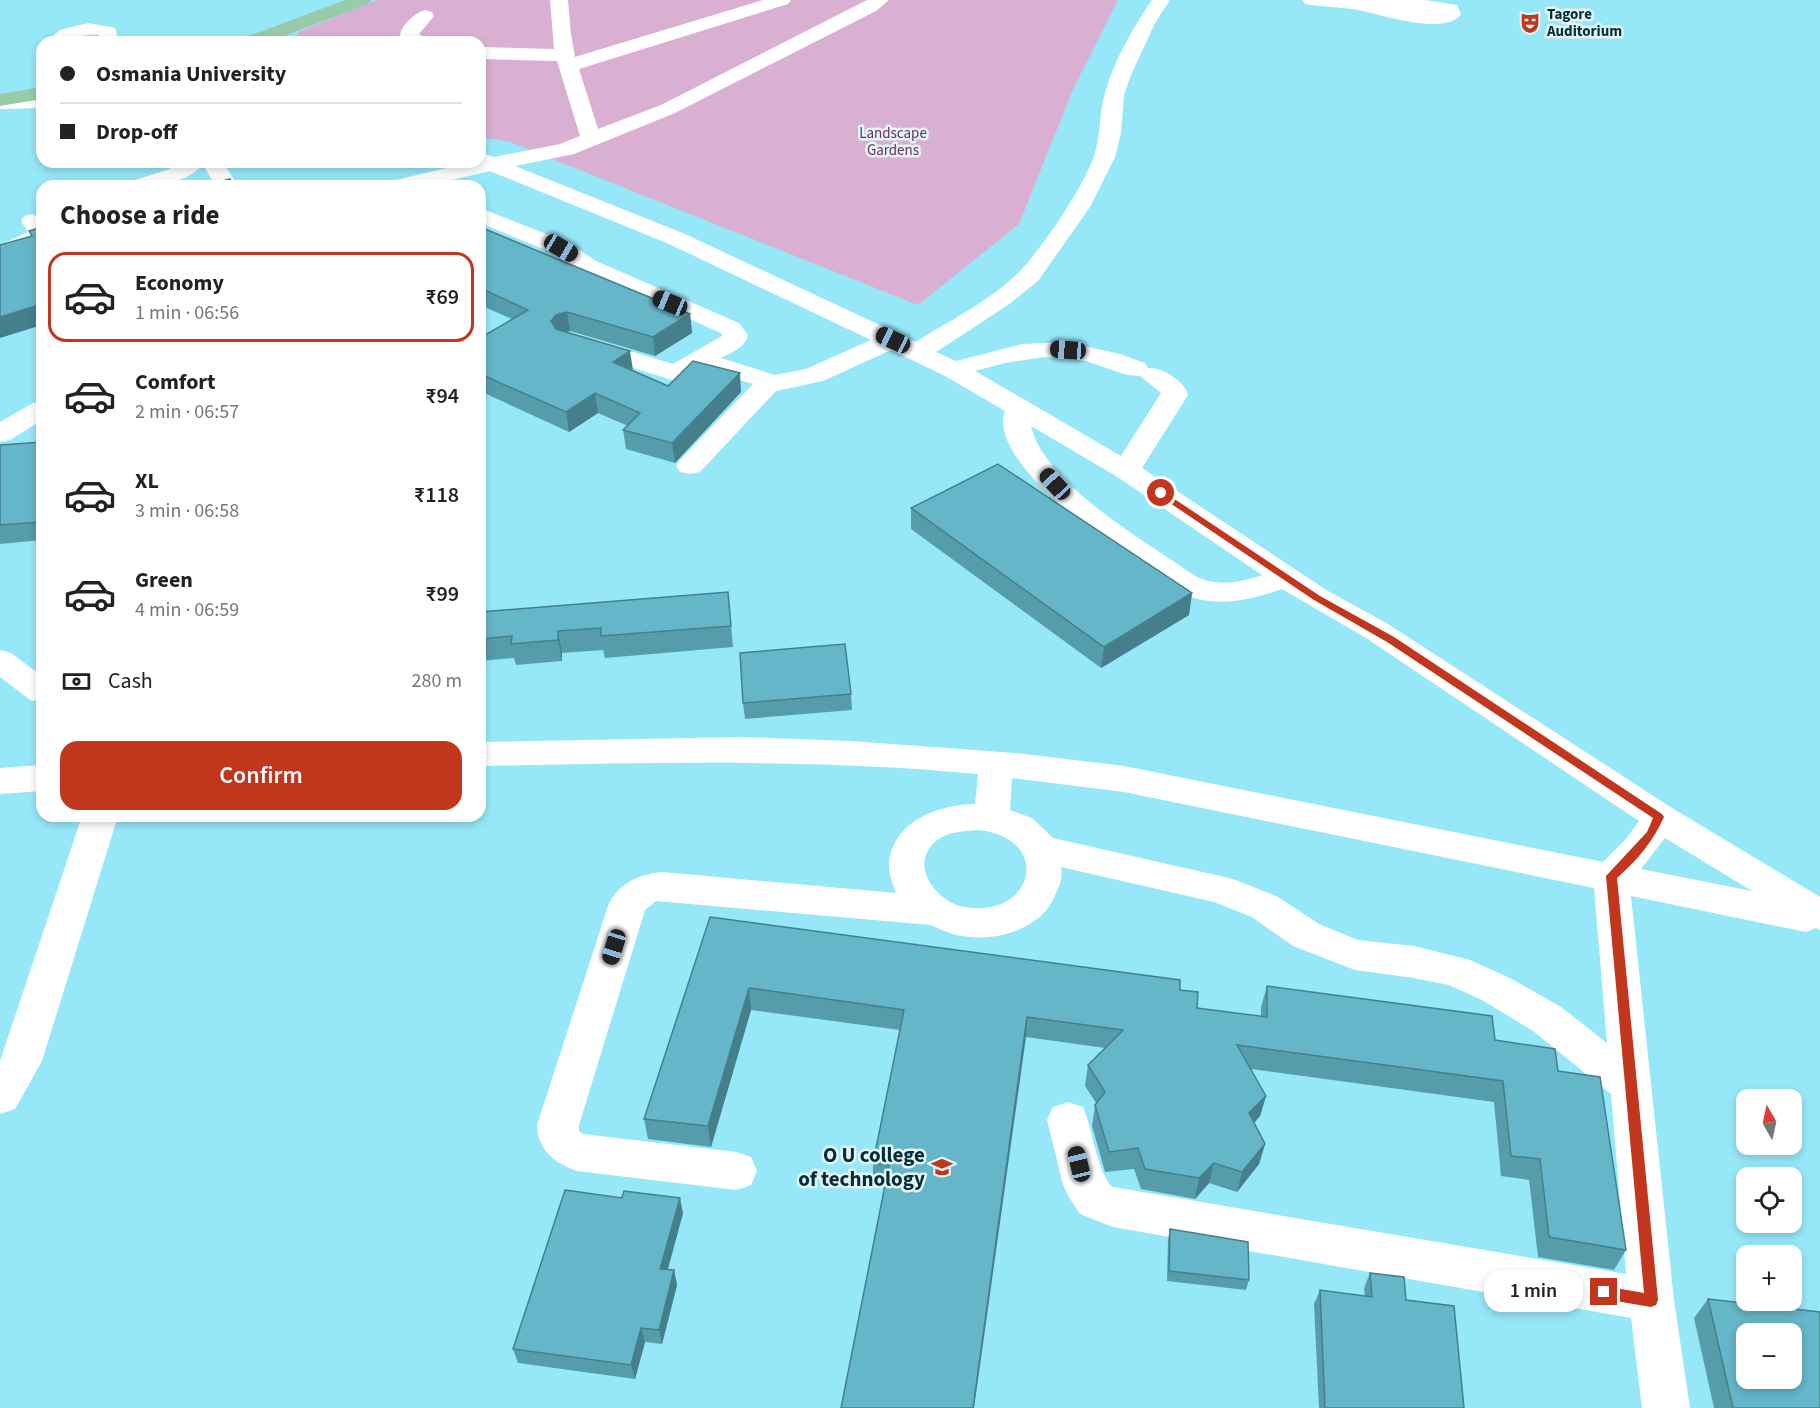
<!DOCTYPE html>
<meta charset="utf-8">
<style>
body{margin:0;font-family:"Source Sans 3",sans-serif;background:#f6f6f6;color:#222;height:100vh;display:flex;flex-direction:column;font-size:22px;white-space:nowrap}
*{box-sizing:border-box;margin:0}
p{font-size:20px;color:#767676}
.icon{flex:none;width:33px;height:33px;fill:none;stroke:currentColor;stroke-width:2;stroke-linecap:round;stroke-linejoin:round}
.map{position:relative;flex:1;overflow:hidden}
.panel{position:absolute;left:36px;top:180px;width:450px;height:642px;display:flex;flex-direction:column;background:#fff;border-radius:18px;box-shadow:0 3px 9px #0003}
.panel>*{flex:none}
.top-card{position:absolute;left:36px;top:36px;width:450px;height:132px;border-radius:18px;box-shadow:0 3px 9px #0003;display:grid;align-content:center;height:132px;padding:0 24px;background:#fff}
.needle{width:39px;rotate:351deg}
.buttons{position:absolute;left:1736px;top:1089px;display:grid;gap:12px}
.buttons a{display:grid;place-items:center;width:66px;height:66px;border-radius:12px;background:#fff;box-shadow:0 3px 9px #0003;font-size:30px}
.end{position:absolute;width:27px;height:27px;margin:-14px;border:8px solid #c1361c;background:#fff;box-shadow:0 0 0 3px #fff}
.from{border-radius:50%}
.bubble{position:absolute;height:42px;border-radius:18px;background:#fff;box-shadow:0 3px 9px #0003;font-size:20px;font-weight:600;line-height:42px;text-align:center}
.car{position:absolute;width:18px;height:36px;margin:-18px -9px;border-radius:8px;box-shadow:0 0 4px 2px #0007;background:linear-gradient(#222 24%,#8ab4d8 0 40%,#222 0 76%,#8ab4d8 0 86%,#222 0)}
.top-card b{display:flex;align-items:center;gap:21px;height:57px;font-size:22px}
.top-card b+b{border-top:2px solid #e0e0e0}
.top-card i{width:15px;height:15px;background:#222}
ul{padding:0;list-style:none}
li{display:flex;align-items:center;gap:18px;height:90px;margin:0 12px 9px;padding:0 12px;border:3px solid transparent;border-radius:18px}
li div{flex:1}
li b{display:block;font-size:22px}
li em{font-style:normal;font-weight:600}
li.selected{border-color:#c1361c}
li>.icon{width:54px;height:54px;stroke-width:1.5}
h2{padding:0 24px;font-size:27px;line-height:72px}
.pay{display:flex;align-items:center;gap:15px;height:66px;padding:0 24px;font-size:22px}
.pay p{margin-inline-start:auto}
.button{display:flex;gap:12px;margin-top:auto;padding:12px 24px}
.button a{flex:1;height:69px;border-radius:18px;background:#c1361c;color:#fff;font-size:24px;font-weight:600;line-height:69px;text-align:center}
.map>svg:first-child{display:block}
.built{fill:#96e8f9;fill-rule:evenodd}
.green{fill:#d9b0d1}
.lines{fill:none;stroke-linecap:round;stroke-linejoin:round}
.minor{fill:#fff;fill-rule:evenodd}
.major{fill:#98cba9;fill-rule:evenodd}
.wall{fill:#569dac}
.shaded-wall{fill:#467f8c}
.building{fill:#64b6c8;stroke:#467f8c;stroke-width:1.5;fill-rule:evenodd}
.route{fill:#c1361c}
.labels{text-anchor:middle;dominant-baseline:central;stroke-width:5;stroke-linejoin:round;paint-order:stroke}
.far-poi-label{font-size:15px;font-weight:bold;fill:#032e36;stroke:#e5f6fa;text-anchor:start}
.far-park-label{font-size:15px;fill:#6a2c62;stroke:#e5f6fa}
.near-poi-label{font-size:21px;font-weight:bold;fill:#032e36;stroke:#e5f6fa;text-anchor:end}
</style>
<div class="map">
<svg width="1820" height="1408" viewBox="0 0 1820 1408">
<rect width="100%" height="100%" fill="#bbf0fc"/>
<!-- built -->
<path class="built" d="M0,0H1820V1408H0ZM42,42H480V162H42ZM42,186H480V816H42ZM1746,1100H1791V1144H1746ZM1746,1178H1791V1222H1746ZM1746,1256H1791V1300H1746ZM1746,1334H1791V1378H1746Z"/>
<!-- green -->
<polygon class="green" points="377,0 1118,0 1074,87 1019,224 918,305 510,142 480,137 480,42 299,42 298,32"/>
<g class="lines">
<!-- minor -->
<g class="minor">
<path d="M550,0H568L571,34L575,57L763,0H791L788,4L579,69L598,129L661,105L867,0H889L876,11L675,113L574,154L515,166L685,234L916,342C949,321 994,299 1021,270C1044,245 1083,188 1094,156C1101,135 1099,113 1105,93C1114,60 1133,28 1152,0H1170L1155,23L1131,75L1124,95L1121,133L1115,157L1090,207L1038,281L1008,305L936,352L956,361L1023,344L1066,342L1120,354L1145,363L1148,368C1162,367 1185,381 1188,395L1142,468L1328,591L1388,624L1672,808L1820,897V930L1816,928L1806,932L1631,896L1674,1300L1690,1408H1642L1631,1318L1113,1227L1080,1214L1070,1199L1063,1185L1047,1120L1053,1107L1068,1102L1083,1107C1092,1126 1098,1177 1113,1187L1626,1274L1611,1094L1533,1031L1482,1000L1449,985L1414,978L1355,970L1293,946L1252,917L1214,902L1061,867C1063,880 1059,886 1054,898C1039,931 991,943 957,935C948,933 939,929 931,925L656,901L645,910L579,1125V1131L583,1134L736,1152L751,1157L757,1171L751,1185L736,1190L577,1171C555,1163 538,1151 537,1125L609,903C620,883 639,874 662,872L896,893C893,885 889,874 889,866C891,821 938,805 975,804L978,774C810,758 648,763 480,766V742L740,737L850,741L1015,753L1124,766L1603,862L1626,839L1639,821L1366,638L1282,589C1244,602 1211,609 1173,590C1135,562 985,467 1005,411L945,376L891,350L823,381L776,391L700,472L690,474L680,472L676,466L680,460L753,384L703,369L693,376L672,380L581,352L577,347L581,342L590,339L673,364L722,336L721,333L580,271L553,253L480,223V208L569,243L596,261L739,323L748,335C745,348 732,352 721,358L775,375L806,369L871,340L669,244L490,171L427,186H389L392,181L471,162H480V153L494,157L560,144L580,136L557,61L480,59V47L554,49ZM1045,357L1086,361L1127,375L1140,376L1161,393L1121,456L975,371L1005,363ZM1031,426L1116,476L1262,575C1238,583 1218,587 1195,576C1147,542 1045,485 1031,426ZM1012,778L1124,792L1594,888L1607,1043L1561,1007L1510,978L1470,960L1414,946L1358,940L1319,924L1278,897L1233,879L1053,838L1032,818L1010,810ZM979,830C1056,839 1032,923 960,906C938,900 914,871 929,849C940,832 961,831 979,830ZM1665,838L1752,891L1641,869Z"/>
<path d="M1302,0H1425L1457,5L1461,14C1446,37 1380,14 1358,10C1342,7 1327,7 1311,5L1305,4Z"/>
<path d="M425,10L432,12L434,16L419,34L430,42L403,40L400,36C401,25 415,13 425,10Z"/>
<path d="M88,23L115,28L119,42H99V35C83,33 79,39 66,42C60,43 52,42 46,42L60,30Z"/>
<polygon points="42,96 42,108 0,109 0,97"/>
<path d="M180,162H223L238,186H216L203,165C181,186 157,186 129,186L132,181L167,170Z"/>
<polygon points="32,214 42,219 42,245 0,260 0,245 28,232 21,221 24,216"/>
<polygon points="42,401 42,420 10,440 0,442 0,422 33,403"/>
<polygon points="0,650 11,653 42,676 42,703 30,700 0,677"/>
<polygon points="42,765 42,791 0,794 0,768"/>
<polygon points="82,816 118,816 42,1061 15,1109 0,1114 0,1061"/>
</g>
<!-- major -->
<g class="major">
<polygon points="345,0 371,0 368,4 268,42 240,42 243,38"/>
<polygon points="42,87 42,99 0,106 0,94"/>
</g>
</g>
<!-- wall -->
<g class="wall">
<polygon points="480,227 690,314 692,333 655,356 570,331 565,332 633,371 668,386 741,392 675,463 626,449 623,430 628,426 598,413 569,432 480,391 480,338 512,319 480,305"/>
<polygon points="42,442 42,540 0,544 0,445"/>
<polygon points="911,508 1192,593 1189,615 1101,668 911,529"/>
<polygon points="728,592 733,647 605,658 603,650 562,653 562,661 516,665 514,658 480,661 480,612"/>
<polygon points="851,694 852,710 745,719 743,703"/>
<polygon points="710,917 1180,990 1197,1008 1261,1017 1261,1007 1267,986 1495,1040 1558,1071 1626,1250 1614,1270 1538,1257 1529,1180 1501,1176 1494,1102 1251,1069 1266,1096 1260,1116 1254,1123 1265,1144 1259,1164 1237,1192 1209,1183 1195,1199 1141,1189 1134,1169 1105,1172 1092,1126 1095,1105 1096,1103 1085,1086 1088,1065 1105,1048 1026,1037 885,1184 873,1183 873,1163 900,1030 751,1010 711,1147 648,1139 644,1119"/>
<polygon points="683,1213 667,1270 674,1270 677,1285 662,1344 645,1342 635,1379 518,1363 513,1349"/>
<polygon points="1170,1229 1249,1280 1246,1290 1167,1281 1168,1239"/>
<polygon points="1370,1273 1406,1300 1464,1408 1319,1408 1314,1304 1320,1290 1365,1296 1364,1288"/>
<polygon points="1708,1299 1820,1408 1714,1408 1694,1318"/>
</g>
<!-- shaded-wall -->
<g class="shaded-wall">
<polygon points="42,304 42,325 0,338 0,317"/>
<polygon points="567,312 570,331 559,334 551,321 556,315"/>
<polygon points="690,314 692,333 655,356 653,337"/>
<polygon points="630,351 633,370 613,362"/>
<polygon points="740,373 741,392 675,463 672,443"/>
<polygon points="595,393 598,413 569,432 566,412"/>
<polygon points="1192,593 1189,615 1101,668 1104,647"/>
<polygon points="558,631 562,653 562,661 558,640"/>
<polygon points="749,988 751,1010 711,1147 708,1126"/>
<polygon points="1027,1017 1026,1037 974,1408 973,1408"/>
<polygon points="1266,1096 1260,1116 1244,1134 1249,1113"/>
<polygon points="1265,1144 1259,1164 1237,1192 1242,1172"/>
<polygon points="1214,1163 1209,1183 1195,1199 1199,1178"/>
<polygon points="680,1198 683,1213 664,1284 660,1269"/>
<polygon points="674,1270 677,1285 662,1344 659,1330"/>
<polygon points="641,1328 645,1342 635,1379 631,1365"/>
</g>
<!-- building -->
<g class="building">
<polygon points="230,179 232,186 204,186"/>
<polygon points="42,227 42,304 0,317 0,245 32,236 29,231"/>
<polygon points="480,227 690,314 653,337 567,312 556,315 551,321 556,329 630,351 613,362 668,386 693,361 740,373 672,443 623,430 640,413 595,393 566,412 480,374 480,338 528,310 480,288"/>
<polygon points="42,442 42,522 0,525 0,445"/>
<polygon points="998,464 1192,593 1104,647 911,508"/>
<polygon points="728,592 731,626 601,636 601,628 558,631 558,640 511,644 512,636 480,639 480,612"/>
<polygon points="845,644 851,694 743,703 740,653"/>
<polygon points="710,917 1180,980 1180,990 1198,992 1197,1008 1267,1017 1267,986 1492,1016 1495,1040 1555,1049 1558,1071 1600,1077 1626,1250 1549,1237 1540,1159 1511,1156 1503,1081 1237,1045 1266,1096 1249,1113 1265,1144 1242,1172 1214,1163 1199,1178 1145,1169 1138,1148 1109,1152 1095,1105 1105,1092 1088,1065 1123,1030 1027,1017 973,1408 841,1408 889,1165 873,1163 904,1010 749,988 708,1126 644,1119"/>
<polygon points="565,1190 622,1198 624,1191 680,1198 660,1269 674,1270 659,1330 641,1328 631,1365 513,1349"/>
<polygon points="1170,1229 1248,1242 1249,1280 1169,1271"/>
<polygon points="1370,1273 1404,1277 1406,1300 1454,1306 1464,1408 1325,1408 1320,1290 1372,1297"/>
<path d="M1708,1299L1820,1312V1408H1733ZM1746,1334H1791V1378H1746Z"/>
</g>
<!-- route -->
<path class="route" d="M1158,492H1164L1320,596L1394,637L1662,814L1664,817C1653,842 1637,860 1617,878L1658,1300L1656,1305L1651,1307L1604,1299L1600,1297L1598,1292L1600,1288L1604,1286L1644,1293L1606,876L1647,832L1653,818L1387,642L1314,600L1158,495Z"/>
<!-- icons -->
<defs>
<symbol id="theatre-bare" viewBox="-9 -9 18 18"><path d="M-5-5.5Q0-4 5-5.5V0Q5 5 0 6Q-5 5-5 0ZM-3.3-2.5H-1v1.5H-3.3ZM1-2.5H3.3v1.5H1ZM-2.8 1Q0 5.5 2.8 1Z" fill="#c1361c" stroke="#e5f6fa" stroke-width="2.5" paint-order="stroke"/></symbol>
<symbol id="university-bare" viewBox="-9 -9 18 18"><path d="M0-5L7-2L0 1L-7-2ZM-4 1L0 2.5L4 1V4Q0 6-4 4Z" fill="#c1361c" stroke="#e5f6fa" stroke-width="2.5" paint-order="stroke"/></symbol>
</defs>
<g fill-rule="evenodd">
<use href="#theatre-bare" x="1515" y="8" width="30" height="30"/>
<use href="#university-bare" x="927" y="1152" width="30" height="30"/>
</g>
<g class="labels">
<!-- far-poi labels -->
<g class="far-poi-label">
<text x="1547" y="14">Tagore<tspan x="1547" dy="17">Auditorium</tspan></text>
</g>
<!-- far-park labels -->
<g class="far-park-label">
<text x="893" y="133">Landscape<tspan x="893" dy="17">Gardens</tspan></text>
</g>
<!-- near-poi labels -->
<g class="near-poi-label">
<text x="925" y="1155">O U college<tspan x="925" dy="24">of technology</tspan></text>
</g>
</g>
</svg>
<div class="buttons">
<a><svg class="needle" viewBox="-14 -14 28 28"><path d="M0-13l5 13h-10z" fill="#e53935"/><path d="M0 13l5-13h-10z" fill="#767676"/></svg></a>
<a><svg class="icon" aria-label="locate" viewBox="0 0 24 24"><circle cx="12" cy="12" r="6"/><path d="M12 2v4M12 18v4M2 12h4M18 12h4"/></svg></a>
<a>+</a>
<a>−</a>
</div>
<i class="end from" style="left:1161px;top:493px"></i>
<i class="end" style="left:1604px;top:1292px"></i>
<div class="bubble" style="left:1484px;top:1270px;width:99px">1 min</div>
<i class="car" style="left:561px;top:248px;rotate:120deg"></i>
<i class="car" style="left:670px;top:303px;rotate:293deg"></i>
<i class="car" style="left:893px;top:340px;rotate:295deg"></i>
<i class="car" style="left:1068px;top:350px;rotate:274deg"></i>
<i class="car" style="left:1055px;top:484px;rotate:317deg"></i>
<i class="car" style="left:614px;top:947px;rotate:197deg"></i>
<i class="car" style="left:1079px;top:1164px;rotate:346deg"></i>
<div class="top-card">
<b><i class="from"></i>Osmania University</b>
<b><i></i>Drop-off</b>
</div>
<section class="panel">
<h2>Choose a ride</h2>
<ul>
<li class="selected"><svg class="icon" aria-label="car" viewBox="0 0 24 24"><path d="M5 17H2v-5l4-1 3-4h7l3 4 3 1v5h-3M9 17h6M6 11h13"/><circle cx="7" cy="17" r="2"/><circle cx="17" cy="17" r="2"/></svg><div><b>Economy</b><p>1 min · 06:56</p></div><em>₹69</em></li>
<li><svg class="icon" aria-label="car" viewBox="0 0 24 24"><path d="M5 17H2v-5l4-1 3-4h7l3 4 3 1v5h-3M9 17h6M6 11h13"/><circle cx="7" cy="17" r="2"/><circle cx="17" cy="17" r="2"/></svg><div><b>Comfort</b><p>2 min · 06:57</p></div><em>₹94</em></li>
<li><svg class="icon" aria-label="car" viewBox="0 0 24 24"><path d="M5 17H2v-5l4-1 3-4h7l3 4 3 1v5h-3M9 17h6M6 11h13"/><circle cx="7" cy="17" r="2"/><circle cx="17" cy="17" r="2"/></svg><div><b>XL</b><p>3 min · 06:58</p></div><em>₹118</em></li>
<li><svg class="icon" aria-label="car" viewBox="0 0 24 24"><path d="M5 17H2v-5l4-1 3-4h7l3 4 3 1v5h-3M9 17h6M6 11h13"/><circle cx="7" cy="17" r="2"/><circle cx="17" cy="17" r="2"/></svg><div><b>Green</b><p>4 min · 06:59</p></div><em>₹99</em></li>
</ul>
<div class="pay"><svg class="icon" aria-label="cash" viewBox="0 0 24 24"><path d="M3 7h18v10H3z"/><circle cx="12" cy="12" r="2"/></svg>Cash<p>280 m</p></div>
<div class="button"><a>Confirm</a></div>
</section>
</div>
